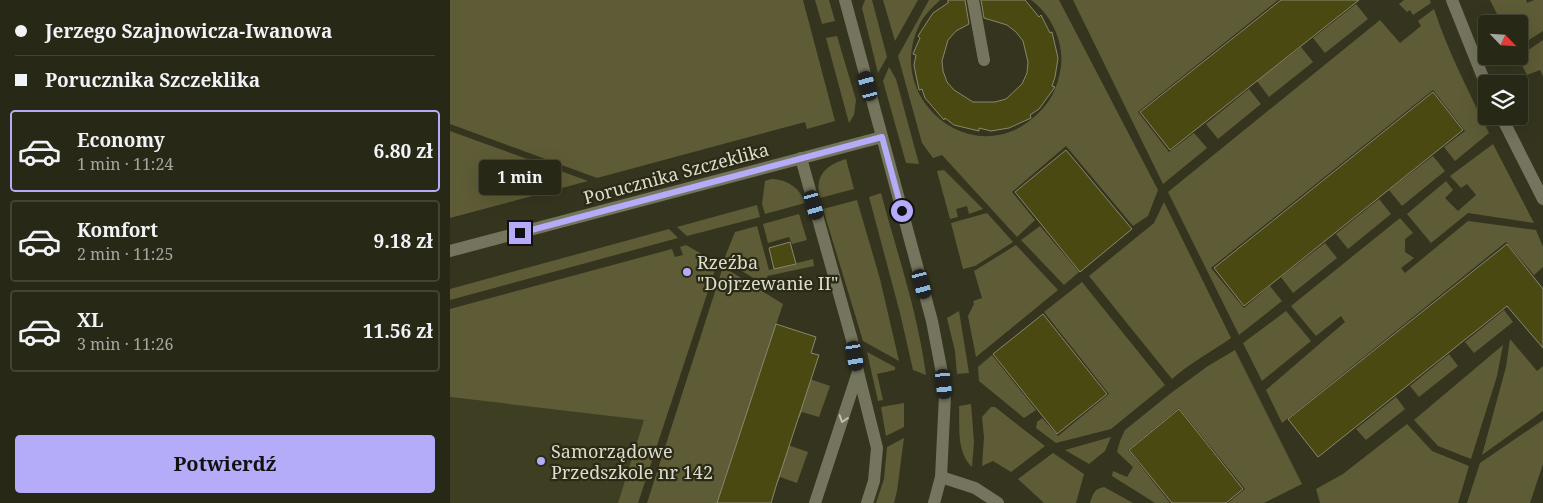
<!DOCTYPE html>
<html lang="pl">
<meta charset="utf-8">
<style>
body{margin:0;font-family:"Noto Serif",serif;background:#343424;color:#f1f3f6;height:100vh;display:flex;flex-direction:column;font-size:19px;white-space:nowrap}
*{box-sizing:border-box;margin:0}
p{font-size:16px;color:#a5a6a1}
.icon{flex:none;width:28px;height:28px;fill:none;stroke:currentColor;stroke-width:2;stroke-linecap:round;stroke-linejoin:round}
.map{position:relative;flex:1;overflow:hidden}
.sheet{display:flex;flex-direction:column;background:#282817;width:450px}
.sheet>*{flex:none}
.banner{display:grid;align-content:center;height:110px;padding:0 15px;background:#282817}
.needle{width:32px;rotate:115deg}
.buttons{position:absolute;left:1028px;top:15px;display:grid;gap:10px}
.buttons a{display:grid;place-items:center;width:50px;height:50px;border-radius:5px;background:#282817;box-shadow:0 5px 20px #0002,0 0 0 1px #444436;font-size:25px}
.end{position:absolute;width:22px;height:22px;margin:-11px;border:6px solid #b4acf9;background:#111;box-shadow:0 0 0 2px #111}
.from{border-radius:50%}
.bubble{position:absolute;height:35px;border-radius:5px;background:#282817;box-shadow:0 5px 20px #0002,0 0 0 1px #444436;font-size:16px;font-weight:700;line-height:35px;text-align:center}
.car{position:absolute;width:15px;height:30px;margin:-15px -8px;border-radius:6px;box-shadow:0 0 4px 1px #0007;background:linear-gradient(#222 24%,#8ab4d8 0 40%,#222 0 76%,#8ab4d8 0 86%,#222 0)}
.banner b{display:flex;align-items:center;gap:18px;height:48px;font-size:19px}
.banner b+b{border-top:1px solid #444436}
.banner i{width:12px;height:12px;background:#f1f3f6}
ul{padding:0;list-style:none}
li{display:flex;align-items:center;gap:15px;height:82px;margin:0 10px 8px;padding:0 5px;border:2px solid #444436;border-radius:5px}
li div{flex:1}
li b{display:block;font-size:19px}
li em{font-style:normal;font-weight:700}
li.on{border-color:#b4acf9}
li>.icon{width:45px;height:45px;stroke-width:1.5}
.button{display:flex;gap:10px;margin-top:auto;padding:10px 15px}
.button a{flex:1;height:58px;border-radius:5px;background:#b4acf9;color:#111;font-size:20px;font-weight:700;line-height:58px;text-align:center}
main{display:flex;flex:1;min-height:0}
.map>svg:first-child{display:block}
.built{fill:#3e3e22}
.green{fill:#5d5c36}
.building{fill:#4a4912;stroke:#888870}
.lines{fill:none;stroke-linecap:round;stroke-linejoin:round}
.service{stroke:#75755e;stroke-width:12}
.minor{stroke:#75755e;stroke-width:12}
.oneway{stroke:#c2c2b3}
.route{stroke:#b4acf9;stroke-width:6}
.poi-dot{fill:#b4acf9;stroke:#2b2a15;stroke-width:2}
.labels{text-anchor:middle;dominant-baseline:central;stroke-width:4.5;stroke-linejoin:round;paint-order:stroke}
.street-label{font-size:18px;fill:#dcdccf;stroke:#2b2a15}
.poi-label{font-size:18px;fill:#dcdccf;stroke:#2b2a15;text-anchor:start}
</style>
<main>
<section class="sheet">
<div class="banner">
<b><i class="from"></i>Jerzego Szajnowicza-Iwanowa</b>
<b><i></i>Porucznika Szczeklika</b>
</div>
<ul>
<li class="on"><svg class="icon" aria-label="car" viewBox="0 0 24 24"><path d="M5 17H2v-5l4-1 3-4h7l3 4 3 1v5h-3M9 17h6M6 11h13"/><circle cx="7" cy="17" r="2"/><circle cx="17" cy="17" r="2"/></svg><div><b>Economy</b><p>1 min · 11:24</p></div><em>6.80 zł</em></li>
<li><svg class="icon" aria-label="car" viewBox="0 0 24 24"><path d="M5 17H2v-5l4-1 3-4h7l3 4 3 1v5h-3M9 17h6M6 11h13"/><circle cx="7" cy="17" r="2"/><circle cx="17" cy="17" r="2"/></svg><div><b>Komfort</b><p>2 min · 11:25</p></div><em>9.18 zł</em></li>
<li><svg class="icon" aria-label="car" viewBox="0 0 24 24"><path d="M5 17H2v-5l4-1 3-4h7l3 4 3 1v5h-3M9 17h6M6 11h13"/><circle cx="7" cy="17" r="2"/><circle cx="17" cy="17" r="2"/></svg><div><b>XL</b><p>3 min · 11:26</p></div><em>11.56 zł</em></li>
</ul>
<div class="button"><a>Potwierdź</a></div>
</section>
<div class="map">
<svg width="1093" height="503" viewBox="0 0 1093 503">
<rect width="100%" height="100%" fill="#35351f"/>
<!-- built -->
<polygon class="built" points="0,397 195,420 168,503 0,503"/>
<!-- green -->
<g class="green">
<polygon points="0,0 353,0 385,121 357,129 355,122 147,178 0,124"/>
<polygon points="365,0 379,0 385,21 372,24"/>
<polygon points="415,0 422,0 437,57 428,73 412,8"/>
<polygon points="433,0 468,0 445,41"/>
<path d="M479,0H490C482,8 473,16 469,26C434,98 521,171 583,118C600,104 608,88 611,66C614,42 601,14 581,0H609L708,190L698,216L683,226L616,146L562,192L585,220L567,237L492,155L483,158L472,143L448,56Z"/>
<polygon points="623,0 828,0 688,112 719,152 744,133 757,148 713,184"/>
<polygon points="954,0 980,0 981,3 963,15 960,10 957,12 949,4"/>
<polygon points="1040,0 1076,0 1077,3 1084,0 1093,0 1093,31 1069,46 1069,24 1052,24"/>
<polygon points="906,4 918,19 875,53 863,38"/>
<path d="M984,9C998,52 1019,92 1039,133L1005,161L994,147L1015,131L983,90L761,268L794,308L820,286L832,301L789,335L718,192L930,20L950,43L971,26L968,21Z"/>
<polygon points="387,36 406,100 404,115 399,123 376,38"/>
<polygon points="1093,40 1093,76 1090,70 1077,75 1068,57"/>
<polygon points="851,47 863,62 819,97 807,81"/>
<polygon points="439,67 446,79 469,164 456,163 433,81"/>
<polygon points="799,89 811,104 768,139 756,124"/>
<polygon points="0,131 138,181 0,218"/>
<polygon points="1043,144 1084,223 1018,213 981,243 957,214 996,181 1003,190 995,198 1008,211 1026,195 1017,184 1011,188 1000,176"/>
<polygon points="983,156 995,171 952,206 939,190"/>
<path d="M396,159L404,189L370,198C364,176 376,165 396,159Z"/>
<polygon points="494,170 533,209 519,214 517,206 506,209 508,217 500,219 487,171"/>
<path d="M321,179C337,179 350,188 355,203L315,214L312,204L315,181Z"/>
<path d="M431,193C447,253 468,313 476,375L463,370L450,313L419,197Z"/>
<polygon points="929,199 941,214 898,249 886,234"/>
<polygon points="407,200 430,279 449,361 413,341 373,209"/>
<path d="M714,202L781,338C761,352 740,363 722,379L639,276L704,223Z"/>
<polygon points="307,205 310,217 237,236 227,227"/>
<polygon points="537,213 563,242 525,266 513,269 501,223"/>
<polygon points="349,214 357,240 342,244 339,237 318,243 313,224"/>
<polygon points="950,218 963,233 955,239 955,252 964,258 951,268 955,273 1018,221 1086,230 1093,247 1093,267 1084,275 1056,242 832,423 816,390 895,322 891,316 866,336 841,306"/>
<polygon points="307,226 319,270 363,259 364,266 317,276 319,287 276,262 275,257 285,232"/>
<polygon points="590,226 629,272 614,285 571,240"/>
<polygon points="219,229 228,238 0,300 0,289"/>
<polygon points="875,243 887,258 843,293 831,277"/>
<polygon points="236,245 266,262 266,267 188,503 168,503 194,420 0,397 0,309 222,249 225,257 233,255 230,247"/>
<polygon points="566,245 608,290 526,357 518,316 524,304 523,301 532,298 524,271"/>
<polygon points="275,268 333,304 267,503 197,503 272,270"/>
<polygon points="632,282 715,385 661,429 606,443 586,428 587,422 592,418 608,436 659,394 594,312"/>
<polygon points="1054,310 1063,322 1024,353 1015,342"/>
<polygon points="509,311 519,373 507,374 505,351 497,318"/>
<polygon points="836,311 861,341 812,381 793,343"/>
<polygon points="1060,339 1087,371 1093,366 1093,411 1032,455 1056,367"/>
<polygon points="1053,345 1047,376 1021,459 988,446 964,420"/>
<polygon points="785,350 852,484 814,503 778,503 795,489 729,408 678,450 720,503 705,503 662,476 663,471 677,477 683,467 667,452 670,441 675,430 721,393 758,366"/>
<polygon points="417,352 445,367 445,370 427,374 433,400 428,401"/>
<polygon points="999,354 1008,366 969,397 960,386"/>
<polygon points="542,355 586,410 574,418 529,381 528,367"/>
<polygon points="354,377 380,386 369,417 352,412 349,418 341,416"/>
<polygon points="946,397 955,409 916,440 906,429"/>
<polygon points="454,403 454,427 436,436 431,407"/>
<path d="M521,404L524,442L522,467C506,451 510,427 509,406Z"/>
<polygon points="541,407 545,407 595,446 561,472 543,461 532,466 534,437 532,417"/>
<polygon points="1093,420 1093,464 1080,503 1017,503 1030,463"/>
<polygon points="957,424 982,451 1019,466 1008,503 870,503 866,489 893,474"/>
<polygon points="661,437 655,451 639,464 615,450"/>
<polygon points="454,438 447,491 444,503 426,503 434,479 437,447"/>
<polygon points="332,443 358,452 347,483 330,477 327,484 320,481"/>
<polygon points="603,453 634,474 626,503 594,503 568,479"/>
<path d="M654,487L683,503H640C643,494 644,489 654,487Z"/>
</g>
<!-- building -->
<g class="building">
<polygon points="498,0 515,0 519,24 506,31 498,40 492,61 493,71 497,82 504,90 523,102 545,102 556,99 572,84 577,73 578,62 573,41 566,32 557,25 534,18 531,0 575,0 589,17 591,15 600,33 602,32 608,58 605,77 602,86 605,87 589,109 580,115 581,118 559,128 541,131 529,128 529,131 504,125 495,118 494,120 475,98 472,89 469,90 464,65 466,55 463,54 470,38 468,36 483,13 498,3"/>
<polygon points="831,0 909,0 720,150 690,112"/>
<polygon points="983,92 1013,130 794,306 764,268"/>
<polygon points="616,150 682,229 630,272 565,192"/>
<polygon points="340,242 346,264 324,269 319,248"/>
<polygon points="1057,244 1093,289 1093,348 1057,306 868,457 838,419"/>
<polygon points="593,314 657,394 607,434 543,354"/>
<polygon points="326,324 366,337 361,353 369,355 327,483 321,503 267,503"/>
<polygon points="729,409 793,489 776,503 722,503 679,450"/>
</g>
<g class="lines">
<!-- service -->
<g class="service">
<polyline points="523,0 534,60"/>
<polyline points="491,477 525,488 548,503"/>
</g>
<!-- minor -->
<g class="minor">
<polyline points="395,0 482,321 492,373 495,395 491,477 484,503"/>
<polyline points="1002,0 1036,85"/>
<polyline points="1051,116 1093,199"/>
<polyline points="351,158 402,340 408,372 427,448 424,481 417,503"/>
<polyline points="0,251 432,137"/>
<polyline points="365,503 408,372"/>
</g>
</g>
<!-- one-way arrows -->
<defs><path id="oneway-chevron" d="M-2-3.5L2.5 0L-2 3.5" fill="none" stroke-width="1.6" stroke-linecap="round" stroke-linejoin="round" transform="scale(1.25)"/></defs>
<use class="oneway" href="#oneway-chevron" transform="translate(393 419) rotate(108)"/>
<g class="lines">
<!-- route -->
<polyline class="route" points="70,233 432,137 452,211"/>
</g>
<!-- markers -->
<g class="poi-dot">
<circle cx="237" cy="272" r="5"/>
<circle cx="91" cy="461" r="5"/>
</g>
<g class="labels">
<!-- street labels -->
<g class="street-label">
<text transform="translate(226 173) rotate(-15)">Porucznika Szczeklika</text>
</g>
<!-- poi labels -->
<g class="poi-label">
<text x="247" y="262">Rzeźba<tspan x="247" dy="21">"Dojrzewanie II"</tspan></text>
<text x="101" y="451">Samorządowe<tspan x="101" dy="21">Przedszkole nr 142</tspan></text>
</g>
</g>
</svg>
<div class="buttons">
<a><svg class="needle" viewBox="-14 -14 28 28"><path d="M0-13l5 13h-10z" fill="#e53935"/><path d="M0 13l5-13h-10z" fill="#a5a6a1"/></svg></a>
<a><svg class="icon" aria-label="layers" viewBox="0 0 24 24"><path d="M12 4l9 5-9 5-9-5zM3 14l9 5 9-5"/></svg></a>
</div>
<i class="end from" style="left:452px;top:211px"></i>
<i class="end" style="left:70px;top:233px"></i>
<div class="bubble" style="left:29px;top:160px;width:82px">1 min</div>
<i class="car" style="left:418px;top:86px;rotate:345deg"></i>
<i class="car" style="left:364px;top:205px;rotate:164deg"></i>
<i class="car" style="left:472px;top:284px;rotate:165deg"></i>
<i class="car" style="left:405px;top:356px;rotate:170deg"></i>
<i class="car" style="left:494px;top:384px;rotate:174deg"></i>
</div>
</main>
